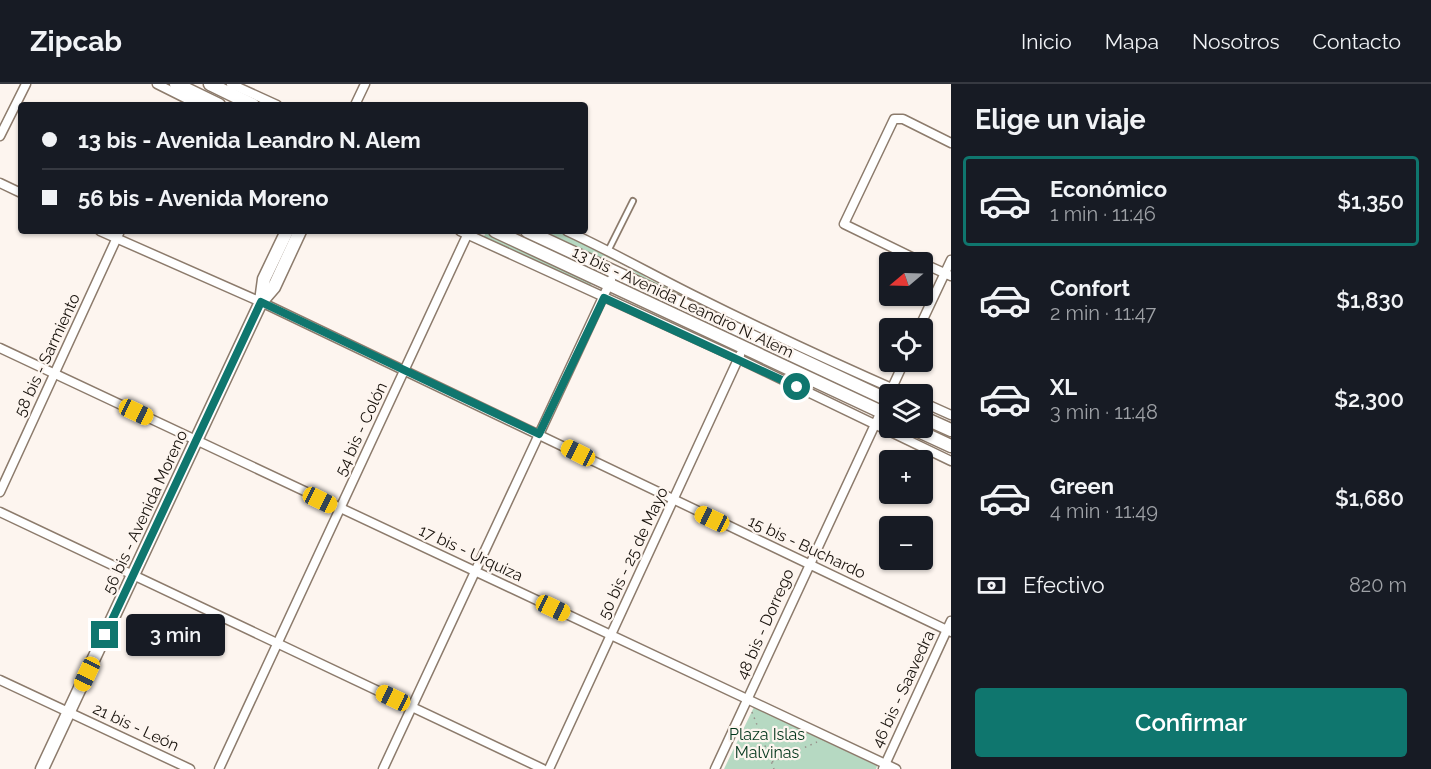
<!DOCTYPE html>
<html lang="es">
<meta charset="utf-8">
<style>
body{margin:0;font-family:Raleway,sans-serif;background:#242831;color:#f1f3f6;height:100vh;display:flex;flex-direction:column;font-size:22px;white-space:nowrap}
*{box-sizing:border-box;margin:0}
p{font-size:20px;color:#9ea1a6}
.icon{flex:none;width:33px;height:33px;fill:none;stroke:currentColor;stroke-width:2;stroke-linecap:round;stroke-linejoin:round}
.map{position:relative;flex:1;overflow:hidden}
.details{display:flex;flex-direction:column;background:#171b24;width:480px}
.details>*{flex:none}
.hud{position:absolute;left:18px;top:18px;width:570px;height:132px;border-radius:6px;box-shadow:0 2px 4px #0004;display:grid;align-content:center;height:132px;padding:0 24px;background:#171b24}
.needle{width:39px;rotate:251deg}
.tools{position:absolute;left:879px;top:168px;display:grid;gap:12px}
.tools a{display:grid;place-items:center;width:54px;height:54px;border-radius:6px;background:#171b24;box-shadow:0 2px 4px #0004;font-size:30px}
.end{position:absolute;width:27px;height:27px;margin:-14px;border:8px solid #0f766e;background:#fff;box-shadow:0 0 0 3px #fff}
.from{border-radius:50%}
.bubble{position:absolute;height:42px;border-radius:6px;background:#171b24;box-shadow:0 2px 4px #0004;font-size:20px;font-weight:600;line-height:42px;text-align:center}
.car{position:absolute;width:18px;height:36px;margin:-18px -9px;border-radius:8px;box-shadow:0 0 4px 2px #0007;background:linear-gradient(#f5c518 24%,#345 0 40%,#f5c518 0 76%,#345 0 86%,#f5c518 0)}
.hud b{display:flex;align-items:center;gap:21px;height:57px;font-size:22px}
.hud b+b{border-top:2px solid #363941}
.hud i{width:15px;height:15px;background:#f1f3f6}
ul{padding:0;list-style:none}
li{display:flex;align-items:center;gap:18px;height:90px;margin:0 12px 9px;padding:0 12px;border:3px solid transparent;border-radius:6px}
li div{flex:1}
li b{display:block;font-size:22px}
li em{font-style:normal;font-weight:600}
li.current{border-color:#0f766e}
li>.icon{width:54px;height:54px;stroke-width:1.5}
h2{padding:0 24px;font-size:27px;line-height:72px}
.pay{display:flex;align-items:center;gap:15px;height:66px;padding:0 24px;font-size:22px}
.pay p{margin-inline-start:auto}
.button{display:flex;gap:12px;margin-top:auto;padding:12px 24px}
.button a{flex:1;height:69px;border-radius:6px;background:#0f766e;color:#fff;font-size:24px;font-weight:600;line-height:69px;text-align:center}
header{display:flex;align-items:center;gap:36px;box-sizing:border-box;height:84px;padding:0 30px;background:#171b24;border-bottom:2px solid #363941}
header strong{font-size:28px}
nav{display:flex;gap:33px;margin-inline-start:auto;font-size:21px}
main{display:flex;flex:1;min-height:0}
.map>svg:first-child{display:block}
.green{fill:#b6d9c2}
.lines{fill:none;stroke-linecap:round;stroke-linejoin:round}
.lane-casing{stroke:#8c7b6c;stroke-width:8}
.street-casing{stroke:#8c7b6c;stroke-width:11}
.secondary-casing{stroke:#8c7b6c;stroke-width:15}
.path{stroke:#98918b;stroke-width:1.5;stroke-dasharray:1.5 4.5;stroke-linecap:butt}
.lane{stroke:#fff;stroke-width:4.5}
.street{stroke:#fff;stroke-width:8}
.secondary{stroke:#fff;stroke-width:12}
.route{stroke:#0f766e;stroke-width:8}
.labels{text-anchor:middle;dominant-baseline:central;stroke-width:4.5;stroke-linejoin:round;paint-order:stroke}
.street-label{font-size:16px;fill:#18120c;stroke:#fdf5ef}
.park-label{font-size:16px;fill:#00351a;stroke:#fdf5ef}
</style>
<header>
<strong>Zipcab</strong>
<nav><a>Inicio</a><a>Mapa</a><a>Nosotros</a><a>Contacto</a></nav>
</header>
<main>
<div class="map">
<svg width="951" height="685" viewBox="0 0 951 685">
<rect width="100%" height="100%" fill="#fdf5ef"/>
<!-- green -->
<g class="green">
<polygon points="487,147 593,198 590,202 483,154"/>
<polygon points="540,147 562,147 609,168 647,194 743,239 754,247 643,195 628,183 604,172 601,177"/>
<polygon points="642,210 656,213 877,317 875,321"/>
<polygon points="754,623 877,682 876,685 724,685"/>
</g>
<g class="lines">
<defs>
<polyline id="lane" points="608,167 633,117"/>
<g id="street">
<polyline points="157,0 199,21"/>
<polyline points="231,0 277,21"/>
<polyline points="355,21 365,0"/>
<polyline points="0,52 26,0"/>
<polyline points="0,99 21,109"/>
<polyline points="100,147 261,218 951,548"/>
<polyline points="460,147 733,272 951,377"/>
<path d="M567,147C610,167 651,190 693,211C763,246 834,279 905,310"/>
<polyline points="922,178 844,140 894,35 903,35 951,59"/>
<polyline points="922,179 951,192"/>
<polyline points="919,244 951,176"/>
<polyline points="0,264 896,685"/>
<polyline points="922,318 951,331"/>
<polyline points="0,408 120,147"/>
<polyline points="0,428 543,685"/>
<polyline points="0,596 190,685"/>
<polyline points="219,685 469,147"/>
<polyline points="383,685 611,196"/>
<polyline points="549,685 740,271"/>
<polyline points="715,685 904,278"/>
<polyline points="883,685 951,537"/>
</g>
<g id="secondary">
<polyline points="176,0 219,21"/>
<polyline points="210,0 253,21"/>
<polyline points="495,147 890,332"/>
<polyline points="527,147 890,317"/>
<polyline points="261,217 264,195 287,147"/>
<polyline points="922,333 951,346"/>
<polyline points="912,344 951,362"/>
<polyline points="42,685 261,218 274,203 300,147"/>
</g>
</defs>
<!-- lane casing -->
<use href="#lane" class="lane-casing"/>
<!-- street casing -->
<use href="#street" class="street-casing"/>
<!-- secondary casing -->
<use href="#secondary" class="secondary-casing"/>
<!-- path -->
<g class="path">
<polyline points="752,628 774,685"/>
<polyline points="772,678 817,658"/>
</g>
<!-- lane -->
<use href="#lane" class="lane"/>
<!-- street -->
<use href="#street" class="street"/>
<!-- secondary -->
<use href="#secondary" class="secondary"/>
</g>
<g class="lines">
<!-- route -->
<polyline class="route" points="105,551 261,218 539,350 604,214 797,303"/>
</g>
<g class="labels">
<!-- street labels -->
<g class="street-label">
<text transform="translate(683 218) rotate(25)">13 bis - Avenida Leandro N. Alem</text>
<text transform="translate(47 271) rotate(-65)">58 bis - Sarmiento</text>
<text transform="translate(361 345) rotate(-65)">54 bis - Colón</text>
<text transform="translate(145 428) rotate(-65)">56 bis - Avenida Moreno</text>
<text transform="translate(807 463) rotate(25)">15 bis - Buchardo</text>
<text transform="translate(471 469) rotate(25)">17 bis - Urquiza</text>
<text transform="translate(633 469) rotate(-65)">50 bis - 25 de Mayo</text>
<text transform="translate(765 540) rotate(-66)">48 bis - Dorrego</text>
<text transform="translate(903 605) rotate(-65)">46 bis - Saavedra</text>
<text transform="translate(136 643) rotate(25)">21 bis - León</text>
</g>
<!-- park labels -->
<g class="park-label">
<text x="767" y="650">Plaza Islas<tspan x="767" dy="18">Malvinas</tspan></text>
</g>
</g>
</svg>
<div class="tools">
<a><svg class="needle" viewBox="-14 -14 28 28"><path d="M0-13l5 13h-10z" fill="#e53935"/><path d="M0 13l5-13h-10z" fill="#9ea1a6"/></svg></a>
<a><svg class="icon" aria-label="locate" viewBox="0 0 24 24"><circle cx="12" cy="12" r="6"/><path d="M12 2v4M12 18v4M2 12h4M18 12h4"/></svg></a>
<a><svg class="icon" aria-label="layers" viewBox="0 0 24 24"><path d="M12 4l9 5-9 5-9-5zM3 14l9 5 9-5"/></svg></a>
<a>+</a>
<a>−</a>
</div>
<i class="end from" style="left:797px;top:303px"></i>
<i class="end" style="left:105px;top:551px"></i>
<div class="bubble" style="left:126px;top:530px;width:99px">3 min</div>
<i class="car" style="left:136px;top:328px;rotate:115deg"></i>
<i class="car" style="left:578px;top:369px;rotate:297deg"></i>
<i class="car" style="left:320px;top:416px;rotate:116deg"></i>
<i class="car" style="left:712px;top:435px;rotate:295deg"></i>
<i class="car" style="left:553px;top:524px;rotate:115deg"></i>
<i class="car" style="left:87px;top:590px;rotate:205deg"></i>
<i class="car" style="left:393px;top:614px;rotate:295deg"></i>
<div class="hud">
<b><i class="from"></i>13 bis - Avenida Leandro N. Alem</b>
<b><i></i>56 bis - Avenida Moreno</b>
</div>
</div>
<section class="details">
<h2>Elige un viaje</h2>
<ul>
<li class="current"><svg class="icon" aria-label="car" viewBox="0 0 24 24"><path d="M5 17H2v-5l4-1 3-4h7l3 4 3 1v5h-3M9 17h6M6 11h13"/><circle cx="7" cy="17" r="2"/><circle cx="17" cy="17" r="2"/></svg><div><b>Económico</b><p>1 min · 11:46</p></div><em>$1,350</em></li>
<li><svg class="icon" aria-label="car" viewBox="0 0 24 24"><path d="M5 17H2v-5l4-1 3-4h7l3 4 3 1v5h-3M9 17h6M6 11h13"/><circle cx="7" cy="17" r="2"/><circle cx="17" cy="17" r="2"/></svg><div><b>Confort</b><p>2 min · 11:47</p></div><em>$1,830</em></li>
<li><svg class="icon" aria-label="car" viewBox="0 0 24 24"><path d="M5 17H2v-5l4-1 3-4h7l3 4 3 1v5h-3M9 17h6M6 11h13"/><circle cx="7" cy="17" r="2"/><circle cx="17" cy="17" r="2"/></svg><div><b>XL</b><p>3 min · 11:48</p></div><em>$2,300</em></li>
<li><svg class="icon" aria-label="car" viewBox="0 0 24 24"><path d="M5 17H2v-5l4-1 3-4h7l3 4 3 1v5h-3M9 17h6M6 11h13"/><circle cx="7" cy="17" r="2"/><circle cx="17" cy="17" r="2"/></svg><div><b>Green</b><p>4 min · 11:49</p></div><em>$1,680</em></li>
</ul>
<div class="pay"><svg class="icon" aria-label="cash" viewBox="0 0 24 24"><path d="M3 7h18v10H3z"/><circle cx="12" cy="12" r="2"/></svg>Efectivo<p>820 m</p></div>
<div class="button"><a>Confirmar</a></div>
</section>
</main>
